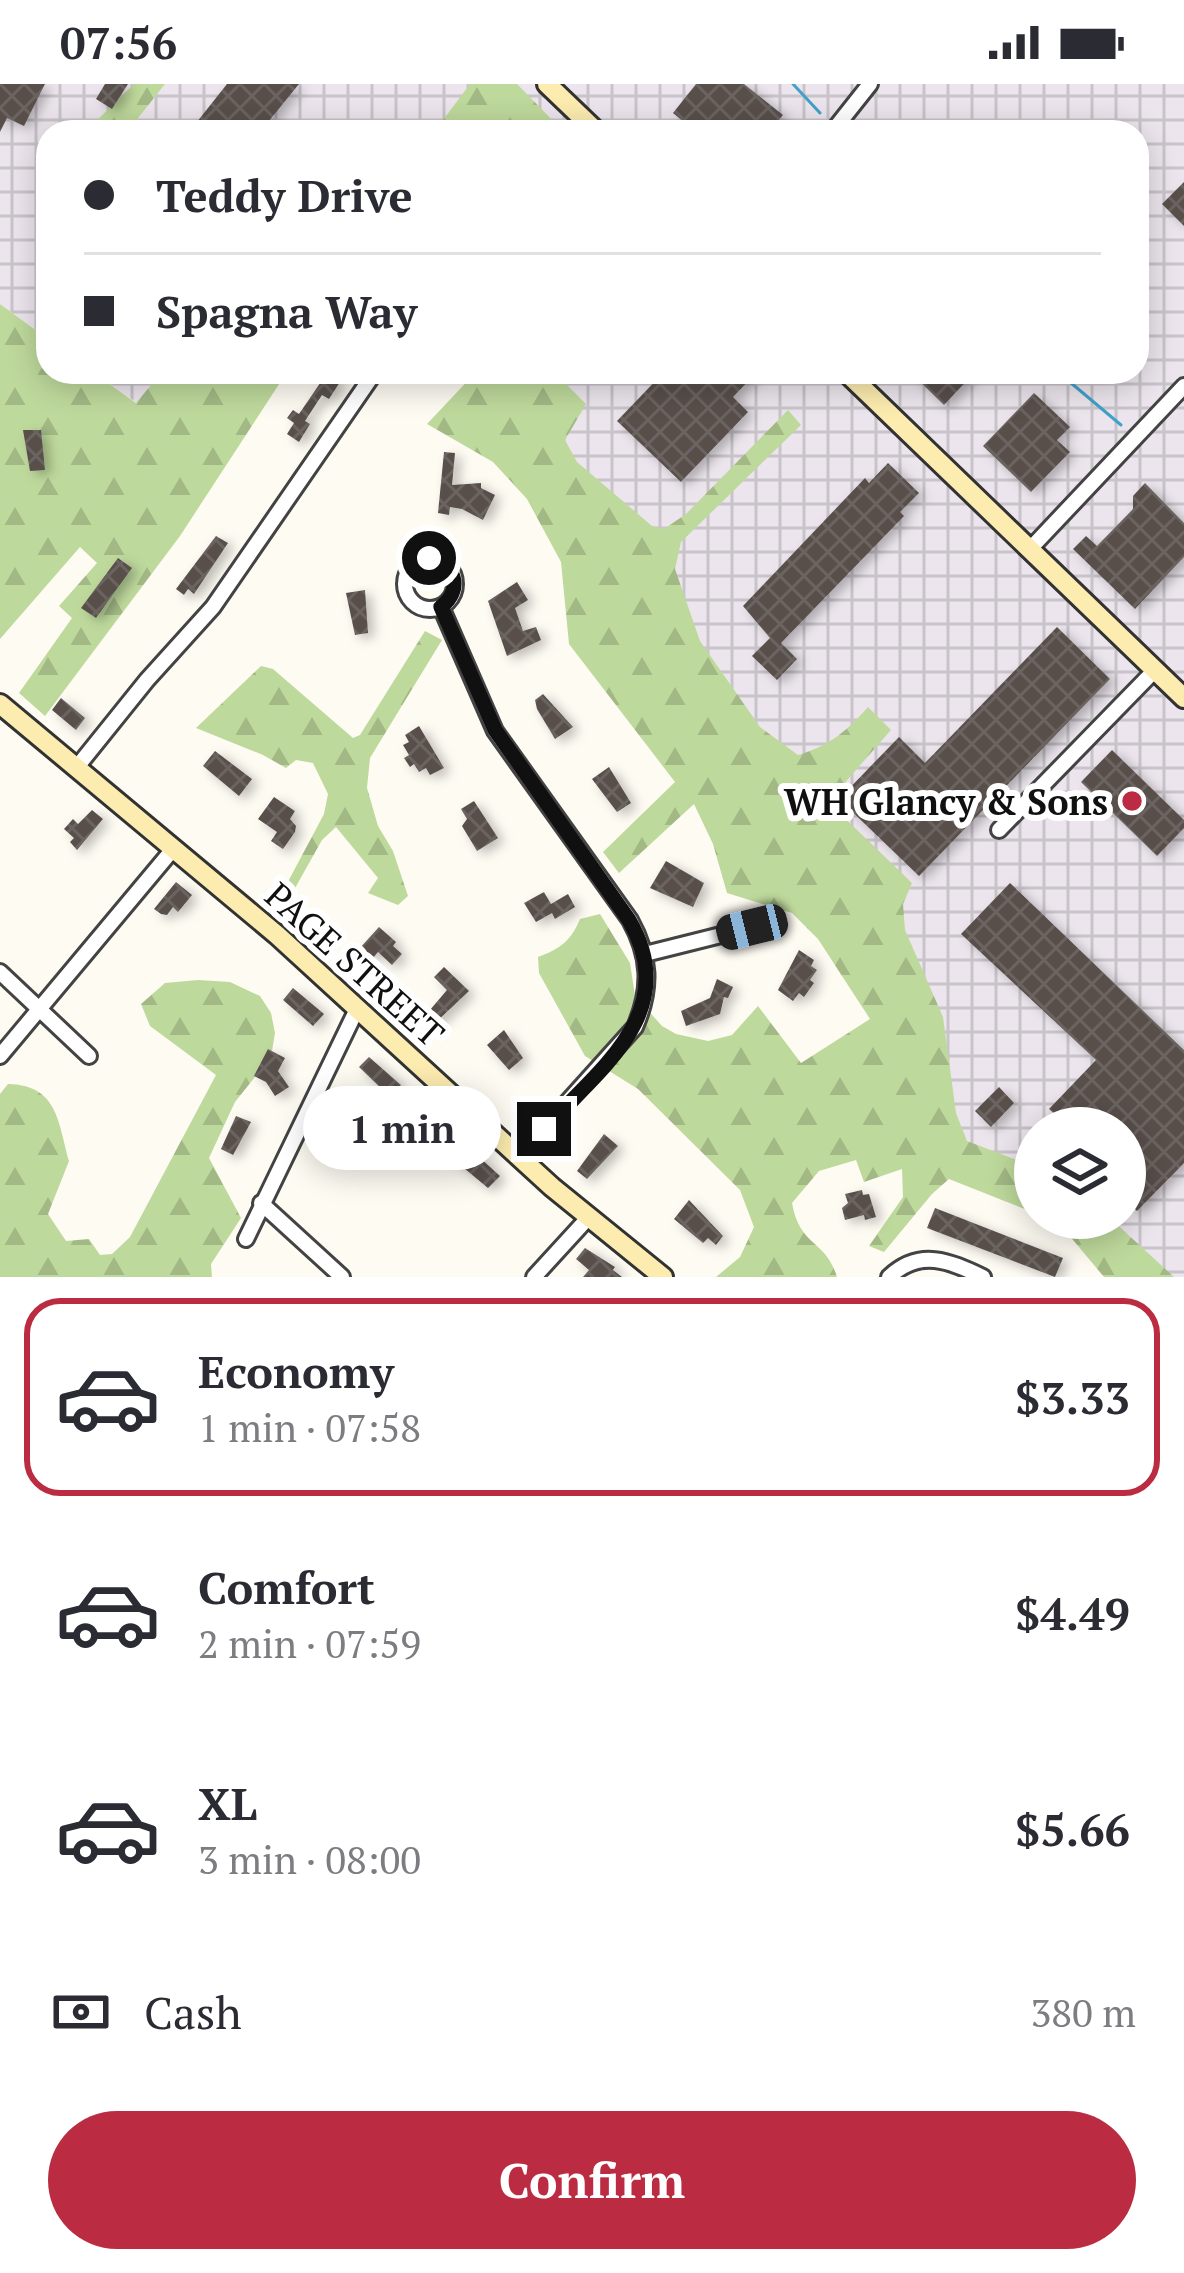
<!DOCTYPE html>
<meta charset="utf-8">
<style>
body{margin:0;font-family:"PT Serif",serif;background:#f2f2f3;color:#2b2b33;height:100vh;display:flex;flex-direction:column;font-size:45px;white-space:nowrap}
*{box-sizing:border-box;margin:0}
p{font-size:39px;color:#7c7c81}
.icon{flex:none;width:66px;height:66px;fill:none;stroke:currentColor;stroke-width:2;stroke-linecap:round;stroke-linejoin:round}
.map{position:relative;height:1193px;overflow:hidden}
.sheet{display:flex;flex-direction:column;background:#fff;flex:1}
.sheet>*{flex:none}
.banner{position:absolute;left:36px;top:36px;width:1113px;height:264px;border-radius:36px;box-shadow:0 6px 30px #0003;display:grid;align-content:center;height:264px;padding:0 48px;background:#fff}
.fabs{position:absolute;left:1014px;top:1023px;display:grid;gap:24px}
.fabs a{display:grid;place-items:center;width:132px;height:132px;border-radius:50%;background:#fff;box-shadow:0 6px 30px #0003;font-size:60px}
.end{position:absolute;width:54px;height:54px;margin:-27px;border:15px solid #101010;background:#fff;box-shadow:0 0 0 6px #fff}
.from{border-radius:50%}
.bubble{position:absolute;height:84px;border-radius:42px;background:#fff;box-shadow:0 6px 30px #0003;font-size:39px;font-weight:800;line-height:84px;text-align:center}
.car{position:absolute;width:36px;height:72px;margin:-36px -18px;border-radius:15px;box-shadow:0 0 9px 3px #0007;background:linear-gradient(#222 24%,#8ab4d8 0 40%,#222 0 76%,#8ab4d8 0 86%,#222 0)}
.banner b{display:flex;align-items:center;gap:42px;height:114px;font-size:45px}
.banner b+b{border-top:3px solid #e1e1e2}
.banner i{width:30px;height:30px;background:#2b2b33}
ul{padding:21px 0 0;list-style:none}
li{display:flex;align-items:center;gap:36px;height:198px;margin:0 24px 18px;padding:0 24px;border:6px solid transparent;border-radius:36px}
li div{flex:1}
li b{display:block;font-size:45px}
li em{font-style:normal;font-weight:800}
li.on{border-color:#bb2c42}
li>.icon{width:108px;height:108px;stroke-width:1.5}
.pay{display:flex;align-items:center;gap:30px;height:132px;padding:0 48px;font-size:45px}
.pay p{margin-inline-start:auto}
.button{display:flex;gap:24px;margin-top:auto;padding:24px 48px}
.button a{flex:1;height:138px;border-radius:72px;background:#bb2c42;color:#fff;font-size:48px;font-weight:800;line-height:138px;text-align:center}
.status{display:flex;justify-content:space-between;align-items:center;height:84px;padding:0 60px;background:#fff;direction:ltr}
.status svg{height:33px;fill:currentColor}
.map>svg:first-child{display:block}
.industrial{fill:url(#industrial-grid)}
.forest{fill:url(#forest-firs)}
.lines{fill:none;stroke-linecap:round;stroke-linejoin:round}
.stream{stroke:#42a1c9;stroke-width:3}
.building{fill:url(#building-cross-hatch);filter:url(#shadow)}
.street-casing{stroke:#434343;stroke-width:20}
.secondary-casing{stroke:#323232;stroke-width:24}
.street{stroke:#fff;stroke-width:14}
.secondary{stroke:#fcecb0;stroke-width:18}
.route{stroke:#101010;stroke-width:15}
.poi-dot{fill:#bb2c42;stroke:#fff;stroke-width:4.5}
.labels{text-anchor:middle;dominant-baseline:central;stroke-width:12;stroke-linejoin:round;paint-order:stroke}
.poi-label{font-size:36px;font-weight:bold;fill:#101010;stroke:#fff;text-anchor:end}
.street-label{font-size:36px;fill:#101010;stroke:#fff}
</style>
<div class="status"><b>07:56</b><svg viewBox="0 0 49 12"><path d="M0 12V9h3v3zM5 12V6h3v6zM10 12V3h3v9zM15 12V0h3v12zM26 1h20v11H26zM47 4h2v5h-2z"/></svg></div>
<div class="map">
<svg width="1184" height="1193" viewBox="0 0 1184 1193">
<defs>
<pattern id="industrial-grid" width="8" height="8" patternUnits="userSpaceOnUse" patternTransform="scale(3)"><rect width="8" height="8" fill="#ece5ed"/><path d="M0 4h8M4 0v8" fill="none" stroke="#c9c3ca"/></pattern>
<pattern id="forest-firs" width="22" height="20" patternUnits="userSpaceOnUse" patternTransform="scale(3)"><rect width="22" height="20" fill="#bed99c"/><path d="M5 1l3.5 6h-7zM16 11l3.5 6h-7z" fill="#a2b985"/></pattern>
<pattern id="building-cross-hatch" width="8" height="8" patternUnits="userSpaceOnUse" patternTransform="scale(3)"><rect width="8" height="8" fill="#584f4c"/><path d="M0 0l8 8M0 8l8-8" fill="none" stroke="#6b6461"/></pattern>
<filter id="shadow"><feDropShadow dx="6" dy="4" stdDeviation="6" flood-color="#0004"/></filter>
</defs>
<rect width="100%" height="100%" fill="#fefbf3"/>
<!-- industrial -->
<g class="industrial">
<polygon points="0,0 1184,0 1184,1193 1114,1193 1064,1134 1125,1134 1125,1044 1035,1044 1035,1129 945,1093 921,926 511,288 1137,288 1137,48 48,48 48,255 0,220"/>
<polygon points="93,288 162,288 137,319"/>
</g>
<!-- forest -->
<g class="forest">
<polygon points="134,0 165,0 127,48 85,48"/>
<polygon points="470,0 517,0 564,48 434,48"/>
<polygon points="0,220 48,255 48,288 93,288 136,319 162,288 287,288 180,452 45,632 19,609 72,534 59,522 97,479 80,463 0,555"/>
<path d="M476,288H554L586,320L565,356L577,378L652,442L664,445L686,430L788,326L801,341L681,458L675,485L700,557L760,643L798,671C829,662 847,647 868,623L891,646L828,718L912,799L903,820L905,846L943,933L956,1029L967,1057L1035,1083V1129L949,1095L932,1110L884,1168L869,1162L903,1113L902,1085L864,1098L856,1076L819,1087L792,1119C800,1164 825,1154 837,1193H716L740,1173L754,1143L740,1106L638,1005L585,972L539,889L538,873C560,865 571,857 580,835L600,830L630,879L635,912L662,942L676,950L708,957L732,951L758,922L801,979L870,935L818,855L792,829L727,809L713,760L694,720L619,789L603,768L675,698L569,560L561,478L527,415L493,378L427,340Z"/>
<polygon points="425,547 442,556 370,674 367,704 378,742 393,767 408,812 398,821 368,809 378,794 336,743 322,756 280,831 275,822 324,730 328,710 313,679 296,676 286,684 263,671 196,644 261,582 273,585 353,654 360,651"/>
<path d="M198,896L230,898L260,912L271,929L275,949L271,973L235,1018L209,1074L241,1134L211,1180L212,1193H0V1010L8,1000C58,1001 58,1038 69,1077L48,1130L66,1157L89,1155L100,1171L112,1170L130,1153L216,991L150,942L141,920L165,899Z"/>
<polygon points="1048,1134 1110,1134 1174,1193 1104,1193 1058,1138"/>
</g>
<g class="lines">
<!-- stream -->
<g class="stream">
<polyline points="793,0 820,29"/>
<polyline points="1058,288 1121,341"/>
</g>
</g>
<!-- building -->
<g class="building">
<polygon points="0,0 45,0 24,42 7,34 0,48"/>
<polygon points="105,0 128,0 112,25 96,15"/>
<polygon points="227,0 299,0 260,48 189,48"/>
<polygon points="696,0 744,0 783,31 769,48 696,48 673,29"/>
<polygon points="1184,98 1184,142 1162,120"/>
<polygon points="664,288 703,288 708,293 713,288 757,288 733,313 748,328 681,398 617,337"/>
<polygon points="910,288 975,288 944,321"/>
<polygon points="327,289 340,298 329,315 322,311 305,337 310,340 299,358 287,350 294,339 287,334 293,326 299,330"/>
<polygon points="1034,309 1070,343 1057,356 1070,368 1031,408 983,362"/>
<polygon points="23,346 41,346 45,386 30,387"/>
<polygon points="444,368 455,369 452,401 481,399 481,404 495,411 483,436 462,425 450,423 449,431 438,429"/>
<polygon points="888,379 919,409 900,428 904,432 781,559 797,575 777,596 752,572 770,554 743,522 865,394 869,399"/>
<polygon points="1145,399 1184,439 1184,473 1135,525 1073,465 1086,452 1097,462 1133,425 1133,412"/>
<polygon points="216,452 228,459 194,510 188,505 184,511 176,505"/>
<polygon points="118,474 132,484 96,534 81,524"/>
<polygon points="517,498 528,516 515,524 523,547 536,543 541,556 507,572 488,517"/>
<polygon points="365,506 368,549 355,551 346,509"/>
<polygon points="1057,543 1110,595 919,792 839,715 899,653 925,679"/>
<polygon points="543,610 573,643 555,655 537,625 535,616"/>
<polygon points="61,614 85,634 76,646 52,626"/>
<polygon points="419,642 444,684 430,691 426,684 419,688 414,680 410,683 404,674 409,671 403,661 409,658 405,651"/>
<polygon points="1112,666 1184,736 1184,744 1157,772 1081,698"/>
<polygon points="215,667 252,695 239,712 203,682"/>
<polygon points="609,683 631,719 617,728 592,695"/>
<polygon points="274,713 295,727 290,735 296,742 295,748 283,765 271,757 277,748 258,735"/>
<polygon points="474,717 498,754 477,767 462,742 467,735 461,725"/>
<polygon points="92,726 103,735 77,766 70,758 74,754 64,745 73,735 78,740"/>
<polygon points="666,777 704,799 693,823 650,804"/>
<polygon points="176,798 192,811 178,828 173,823 167,831 161,830 154,825"/>
<polygon points="1010,799 1184,966 1184,1079 1137,1127 1125,1115 1125,1044 1070,1044 1049,1025 1096,976 961,850"/>
<polygon points="544,808 551,820 568,810 575,823 555,835 552,829 536,838 524,819"/>
<polygon points="379,843 396,858 393,862 402,870 392,881 378,868 374,873 359,865"/>
<polygon points="799,866 814,876 811,882 817,886 810,896 814,899 804,913 799,909 793,917 778,906"/>
<polygon points="444,883 469,907 433,941 424,933 447,906 434,893"/>
<polygon points="717,895 733,903 728,914 724,913 720,930 686,942 681,927 710,914"/>
<polygon points="293,904 324,930 313,942 283,916"/>
<polygon points="504,946 523,974 509,986 487,961"/>
<polygon points="268,965 285,974 278,987 289,1003 275,1012 266,998 254,992"/>
<polygon points="369,973 401,1001 390,1013 359,983"/>
<polygon points="999,1003 1014,1019 991,1043 975,1027"/>
<polygon points="410,1018 443,1041 432,1053 400,1029"/>
<polygon points="236,1032 251,1038 233,1071 221,1065"/>
<polygon points="334,1032 354,1042 349,1052 343,1049 336,1064 321,1057"/>
<polygon points="604,1050 618,1062 587,1095 577,1087"/>
<polygon points="462,1065 474,1076 478,1072 500,1092 488,1104 453,1075"/>
<polygon points="862,1106 863,1111 869,1110 876,1133 865,1136 864,1131 845,1136 842,1124 848,1119 845,1110"/>
<polygon points="689,1116 723,1152 716,1161 708,1154 703,1159 674,1135"/>
<polygon points="935,1124 1063,1174 1055,1193 927,1144"/>
<polygon points="585,1164 615,1183 613,1186 622,1193 583,1193 589,1186 576,1175"/>
</g>
<g class="lines">
<defs>
<g id="street">
<polyline points="832,48 870,0"/>
<polyline points="1030,465 1184,302"/>
<circle cx="430" cy="500" r="25"/>
<path d="M441,523L495,647L630,836C650,872 652,904 635,943L518,1073"/>
<polyline points="77,683 147,596 213,523 375,288"/>
<polyline points="999,746 1155,586"/>
<polyline points="645,870 753,843"/>
<polyline points="0,888 89,972"/>
<polyline points="0,972 174,764"/>
<polyline points="261,1119 342,1193"/>
<polyline points="246,1155 357,925"/>
<polyline points="534,1193 588,1134"/>
<path d="M889,1193C920,1164 949,1177 983,1193"/>
</g>
<g id="secondary">
<polyline points="547,0 597,48"/>
<polyline points="846,288 1184,614"/>
<polyline points="0,620 277,851 552,1103 663,1193"/>
</g>
</defs>
<!-- street casing -->
<use href="#street" class="street-casing"/>
<!-- secondary casing -->
<use href="#secondary" class="secondary-casing"/>
<!-- street -->
<use href="#street" class="street"/>
<!-- secondary -->
<use href="#secondary" class="secondary"/>
</g>
<g class="lines">
<!-- route -->
<path class="route" d="M429,474C456,480 463,506 441,523L495,646L629,836C682,927 601,984 544,1045"/>
</g>
<!-- markers -->
<circle class="poi-dot" cx="1132" cy="717" r="12"/>
<g class="labels">
<!-- poi labels -->
<g class="poi-label">
<text x="1108" y="717">WH Glancy &amp; Sons</text>
</g>
<!-- street labels -->
<g class="street-label">
<text transform="translate(355 880) rotate(42)">PAGE STREET</text>
</g>
</g>
</svg>
<div class="fabs">
<a><svg class="icon" aria-label="layers" viewBox="0 0 24 24"><path d="M12 4l9 5-9 5-9-5zM3 14l9 5 9-5"/></svg></a>
</div>
<i class="end from" style="left:429px;top:474px"></i>
<i class="end" style="left:544px;top:1045px"></i>
<div class="bubble" style="left:303px;top:1002px;width:198px">1 min</div>
<i class="car" style="left:752px;top:843px;rotate:256deg"></i>
<div class="banner">
<b><i class="from"></i>Teddy Drive</b>
<b><i></i>Spagna Way</b>
</div>
</div>
<section class="sheet">
<ul>
<li class="on"><svg class="icon" aria-label="car" viewBox="0 0 24 24"><path d="M5 17H2v-5l4-1 3-4h7l3 4 3 1v5h-3M9 17h6M6 11h13"/><circle cx="7" cy="17" r="2"/><circle cx="17" cy="17" r="2"/></svg><div><b>Economy</b><p>1 min · 07:58</p></div><em>$3.33</em></li>
<li><svg class="icon" aria-label="car" viewBox="0 0 24 24"><path d="M5 17H2v-5l4-1 3-4h7l3 4 3 1v5h-3M9 17h6M6 11h13"/><circle cx="7" cy="17" r="2"/><circle cx="17" cy="17" r="2"/></svg><div><b>Comfort</b><p>2 min · 07:59</p></div><em>$4.49</em></li>
<li><svg class="icon" aria-label="car" viewBox="0 0 24 24"><path d="M5 17H2v-5l4-1 3-4h7l3 4 3 1v5h-3M9 17h6M6 11h13"/><circle cx="7" cy="17" r="2"/><circle cx="17" cy="17" r="2"/></svg><div><b>XL</b><p>3 min · 08:00</p></div><em>$5.66</em></li>
</ul>
<div class="pay"><svg class="icon" aria-label="cash" viewBox="0 0 24 24"><path d="M3 7h18v10H3z"/><circle cx="12" cy="12" r="2"/></svg>Cash<p>380 m</p></div>
<div class="button"><a>Confirm</a></div>
</section>
